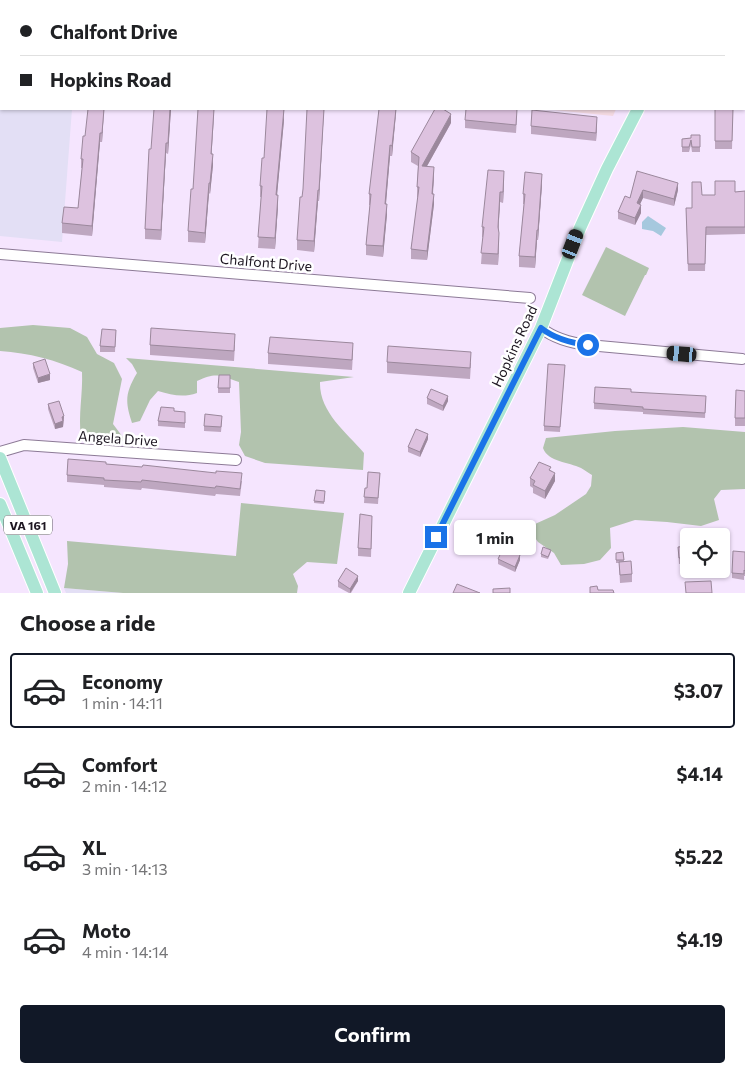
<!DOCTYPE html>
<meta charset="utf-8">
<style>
body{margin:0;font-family:Commissioner,sans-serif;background:#f6f6f6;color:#202124;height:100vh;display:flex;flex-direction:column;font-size:19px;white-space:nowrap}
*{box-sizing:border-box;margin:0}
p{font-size:16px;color:#757577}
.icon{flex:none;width:28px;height:28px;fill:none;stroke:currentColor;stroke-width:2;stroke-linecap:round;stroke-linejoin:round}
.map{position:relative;height:593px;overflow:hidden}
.sheet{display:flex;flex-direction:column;background:#fff;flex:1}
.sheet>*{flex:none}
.banner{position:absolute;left:0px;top:0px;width:745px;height:110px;box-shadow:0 1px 4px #0004;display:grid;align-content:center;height:110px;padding:0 20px;background:#fff}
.fabs{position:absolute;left:680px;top:528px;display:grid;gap:10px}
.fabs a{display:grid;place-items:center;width:50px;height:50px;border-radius:5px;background:#fff;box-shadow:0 1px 4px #0004;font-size:25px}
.end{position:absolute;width:22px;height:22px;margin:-11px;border:6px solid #1a73e8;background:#fff;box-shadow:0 0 0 2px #fff}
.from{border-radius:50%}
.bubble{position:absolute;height:35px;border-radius:5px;background:#fff;box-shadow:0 1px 4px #0004;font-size:16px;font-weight:700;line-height:35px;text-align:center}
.car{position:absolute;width:15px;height:30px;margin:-15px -8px;border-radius:6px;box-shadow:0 0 4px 1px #0007;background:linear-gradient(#222 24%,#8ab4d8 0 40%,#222 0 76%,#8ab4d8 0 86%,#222 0)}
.banner b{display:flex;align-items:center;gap:18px;height:48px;font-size:19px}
.banner b+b{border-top:1px solid #e0e0e0}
.banner i{width:12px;height:12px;background:#202124}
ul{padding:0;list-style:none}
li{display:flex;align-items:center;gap:15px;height:75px;margin:0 10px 8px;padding:0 10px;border:2px solid transparent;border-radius:5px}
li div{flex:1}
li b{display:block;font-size:19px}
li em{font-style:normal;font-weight:700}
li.current{border-color:#111827}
li>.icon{width:45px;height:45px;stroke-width:1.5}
h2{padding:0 20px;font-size:22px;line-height:60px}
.button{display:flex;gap:10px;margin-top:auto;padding:10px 20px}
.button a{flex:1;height:58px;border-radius:5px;background:#111827;color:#fff;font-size:20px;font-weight:700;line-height:58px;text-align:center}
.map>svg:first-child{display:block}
.industrial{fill:#e3dff5}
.medical{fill:#f4dae2}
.green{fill:#b2c3ae}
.water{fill:#a6c8de}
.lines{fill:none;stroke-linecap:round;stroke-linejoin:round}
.minor-casing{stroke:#8c7a96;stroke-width:12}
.major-casing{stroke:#fff;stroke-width:14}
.minor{stroke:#fff;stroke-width:10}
.major{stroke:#ace5d4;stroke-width:12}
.wall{fill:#bea7c0}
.shaded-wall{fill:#9b889c}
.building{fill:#ddc2df;stroke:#9b889c}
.route{stroke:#1a73e8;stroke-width:6}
.labels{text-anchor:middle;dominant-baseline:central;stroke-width:5;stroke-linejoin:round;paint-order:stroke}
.shield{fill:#fff;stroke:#615c64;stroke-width:1}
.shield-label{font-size:12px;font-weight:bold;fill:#1d1621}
.street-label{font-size:14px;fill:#1d1621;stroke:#fff}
</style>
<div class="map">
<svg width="745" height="593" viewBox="0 0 745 593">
<rect width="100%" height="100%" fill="#f5e5fe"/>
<!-- industrial -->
<g class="industrial">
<polygon points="0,18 1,109 72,109 62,242 0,236"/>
<polygon points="64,588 123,593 66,593"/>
</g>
<!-- medical -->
<g class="medical">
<polygon points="335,0 670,0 335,1"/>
<polygon points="544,109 616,109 613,116"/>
</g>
<!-- green -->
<g class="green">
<polygon points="606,247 649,268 646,275 645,275 625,316 582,295"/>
<path d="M33,325L70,328L87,337L97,354L114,363L122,379L113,424L125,440L119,442L81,437C78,415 83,394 82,372C56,360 29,353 0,351V328Z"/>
<path d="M126,358L354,377L320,382C319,412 346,432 364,453L363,470L265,463L245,456L239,445L241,432L239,382C220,375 216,372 197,381V393C183,398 172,395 158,391L150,400L140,421L132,423C125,402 125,393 137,373L132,364Z"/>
<path d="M683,427L745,432V489L721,490L714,499L719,520L701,526L667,522L635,520L610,528L611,548L600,560L584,564L561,565L554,553L538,542L533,535L535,524L555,515L586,494L591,486L592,475C588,473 585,470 581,468C569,462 548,462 543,448L546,438L615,431Z"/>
<polygon points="241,503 344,513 337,564 307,562 293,574 298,586 297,593 123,593 64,588 68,564 67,541 236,556"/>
</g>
<!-- water -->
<polygon class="water" points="648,216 666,228 661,236 653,231 642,229 642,222"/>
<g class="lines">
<defs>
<g id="minor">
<polyline points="744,92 745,92"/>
<polyline points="0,254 530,298"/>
<path d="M541,328C555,339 571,343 588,345L742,359"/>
<polyline points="0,452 24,445 236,460"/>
</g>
<g id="major">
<polyline points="690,1 691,0"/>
<polyline points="0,458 55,593"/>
<polyline points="0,504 37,593"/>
<polyline points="409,593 541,328 580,228 607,169 638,109"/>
</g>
</defs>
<!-- minor casing -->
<use href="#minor" class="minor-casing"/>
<!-- major casing -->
<use href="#major" class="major-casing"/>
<!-- minor -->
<use href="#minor" class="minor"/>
<!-- major -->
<use href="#major" class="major"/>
</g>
<!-- wall -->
<g class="wall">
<rect x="76" y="0" width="24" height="1"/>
<rect x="0" y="19" width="1" height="39"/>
<polygon points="104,109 102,142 100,142 92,236 62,233 62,223 78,208 82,168 81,168 81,159 85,136"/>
<polygon points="171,109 168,154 166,153 161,240 145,239 145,229 151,149"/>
<polygon points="324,109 319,201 318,201 314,252 297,250 297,240"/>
<polygon points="396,109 392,156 390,156 386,204 387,214 383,257 366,255 366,245 370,205 369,205 369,194"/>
<polygon points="715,109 733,109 732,149 715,149"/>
<polygon points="214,114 211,154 213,165 210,194 209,193 205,243 188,242 188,231 193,189"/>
<polygon points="517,116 516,133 465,128 465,120"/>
<polygon points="284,120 277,195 278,206 275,249 258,248 261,197 260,197 260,186"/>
<polygon points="451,123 427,166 434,176 433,194 434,204 427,260 411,259 411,249 418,197 417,197 417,187 418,166 411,162 411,152"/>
<polygon points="597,125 596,141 531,134 531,126"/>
<polygon points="700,135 700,152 692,152 691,145 689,152 682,152 682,139 691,138"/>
<polygon points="637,171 678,190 674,206 643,198 639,205 641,213 635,225 618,219 618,212 630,198"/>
<polygon points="504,182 503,203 500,202 498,229 499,243 498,265 481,264 483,237 482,237 482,227"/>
<polygon points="542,184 538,240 537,240 535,268 519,267 519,256 524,204 523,204 523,194"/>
<polygon points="745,191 745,234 706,235 705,271 688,271 686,208 692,208 702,195 715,195 735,192"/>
<polygon points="116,330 115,352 100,352 100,346"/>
<polygon points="150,345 235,345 234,361 150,355"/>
<polygon points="268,353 353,353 352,370 268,364"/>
<polygon points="387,362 471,363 470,379 387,373"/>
<polygon points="33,363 50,380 38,383 33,368"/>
<polygon points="565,365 560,432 544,431 544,426"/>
<polygon points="230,375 230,393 218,393 218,388"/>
<polygon points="745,391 745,426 735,426 735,418"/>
<polygon points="706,396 705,418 643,414 643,412 594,409 594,403"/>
<polygon points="427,398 448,401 443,411 427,404"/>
<polygon points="48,404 64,416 63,427 55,429 48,409"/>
<polygon points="174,411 185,412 185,428 158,426 158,421"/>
<polygon points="222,421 221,432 204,431 204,426"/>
<polygon points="428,439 420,457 408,452 408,447"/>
<polygon points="106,464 242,481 240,496 216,494 215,496 142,488 141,490 104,487 104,485 67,482 67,475"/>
<polygon points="551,470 555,481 545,499 533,493 533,488 530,486 530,478"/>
<polygon points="380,473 378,504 364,503 365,488 367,488"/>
<polygon points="316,490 325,491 324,504 314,503"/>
<polygon points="372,524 371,557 358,556 358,548"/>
<polygon points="689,546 689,563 679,564 678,547"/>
<polygon points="512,552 520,560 515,572 498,564 498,559"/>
<polygon points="551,552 548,559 541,557 541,554"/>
<polygon points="623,552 624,562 632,574 632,582 620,583 619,563 616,563 616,553"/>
<polygon points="745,552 745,576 744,576 744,580 732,578 732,573"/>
<polygon points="338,581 358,581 351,593 349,593 338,587"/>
</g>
<!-- shaded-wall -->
<g class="shaded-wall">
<polygon points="104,109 102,142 102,133"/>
<polygon points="170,109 171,109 168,154 168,143"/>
<polygon points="214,109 214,114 211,164 211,154"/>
<polygon points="284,109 284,120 276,206 276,195"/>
<polygon points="324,109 319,201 319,190"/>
<polygon points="396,109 396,114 392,156 392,146"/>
<polygon points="451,114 451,123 422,175 422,166"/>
<polygon points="597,117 597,125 596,141 596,133"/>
<polygon points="100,133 100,142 92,236 92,226"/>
<polygon points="166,143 166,153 161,240 161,230"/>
<polygon points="390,145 390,156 385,214 385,204"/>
<polygon points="213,154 213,165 210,194 210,183"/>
<polygon points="434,167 434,176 432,204 432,194"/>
<polygon points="504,171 504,182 503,203 503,192"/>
<polygon points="542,174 542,184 538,240 538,230"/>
<polygon points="209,183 209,193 205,243 205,233"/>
<polygon points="678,183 678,190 674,206 674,199"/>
<polygon points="318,190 318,201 314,252 314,241"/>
<polygon points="643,190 643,198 637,211 637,203"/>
<polygon points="500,192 500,202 498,238 498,227"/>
<polygon points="434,194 434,204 427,260 427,251"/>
<polygon points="278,195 278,206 275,249 275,238"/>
<polygon points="387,204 387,214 383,257 383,246"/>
<polygon points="641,205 641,213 635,225 635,218"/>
<polygon points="537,230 537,240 535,268 535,257"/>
<polygon points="499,233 499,243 498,265 498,254"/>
<polygon points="50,374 50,380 38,383 38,378"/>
<polygon points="448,396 448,401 443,411 443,406"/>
<polygon points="64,416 63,427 55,429 55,424 62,417"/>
<polygon points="428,434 428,439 420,457 420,452"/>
<polygon points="555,473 555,481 545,499 545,491"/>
<polygon points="520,555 520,560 515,572 515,567"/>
<polygon points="358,576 358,581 350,593 350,589"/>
</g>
<!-- building -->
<g class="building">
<polygon points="728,0 741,0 741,1 727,1"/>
<rect x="0" y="19" width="1" height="31"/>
<polygon points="88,109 104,109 102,133 100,133 92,226 62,223 64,207 78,208 83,159 81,159 83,136 85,136"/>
<polygon points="154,109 170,109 168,143 166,143 161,230 145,229 149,149 151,149"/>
<polygon points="198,109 214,109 211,154 213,154 210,183 209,183 205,233 188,231 191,189 193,189"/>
<polygon points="267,109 284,109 276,195 278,195 275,238 258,237 262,186 260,186 262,158 264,158"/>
<polygon points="307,109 324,109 319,190 318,190 314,241 297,240 300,197 302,197 303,189"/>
<polygon points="379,109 396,109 392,146 390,145 385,204 387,204 383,246 366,245 371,194 369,194"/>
<polygon points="435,109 443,109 451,114 422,166 434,167 432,194 434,194 427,251 411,249 419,187 417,187 419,157 411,152"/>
<polygon points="466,109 517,109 516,125 465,120"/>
<polygon points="715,109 733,109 732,141 715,141"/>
<polygon points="532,110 597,117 596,133 531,126"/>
<polygon points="691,135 700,135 700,147 692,147 691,140 689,147 682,147 682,139 691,138"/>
<polygon points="488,170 504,171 503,192 500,192 498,227 499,233 498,254 481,253 484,227 482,227"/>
<polygon points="637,171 678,183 674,199 643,190 637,203 641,205 635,218 618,212 625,196 630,198"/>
<polygon points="525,172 542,174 538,230 537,230 535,257 519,256 525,194 523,194"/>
<polygon points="715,181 735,181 735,192 745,191 745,227 706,227 705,264 688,264 686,208 692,208 692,182 701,182 702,195 715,195"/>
<polygon points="151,328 235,334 234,351 150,345"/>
<polygon points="102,329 116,330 115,347 100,346"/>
<polygon points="270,337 353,343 352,360 268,353"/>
<polygon points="388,346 471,352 470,368 387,362"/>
<polygon points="45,359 50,374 38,378 33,363"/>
<polygon points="548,364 565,365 560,427 544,426"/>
<polygon points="219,375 230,375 230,388 218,388"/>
<polygon points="595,387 631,389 631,392 706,396 705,413 643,409 643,407 594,403"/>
<polygon points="431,389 448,396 443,406 427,398"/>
<polygon points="736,390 745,391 745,418 735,418"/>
<polygon points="59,401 64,416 62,417 63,421 55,424 48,404"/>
<polygon points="161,407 174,408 174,411 185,412 185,423 158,421"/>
<polygon points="205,414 222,416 221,427 204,426"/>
<polygon points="416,429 428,434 420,452 408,447"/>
<polygon points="68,459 106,462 106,464 142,467 143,465 216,473 216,471 242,473 240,489 216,486 215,488 142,480 141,482 104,480 104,478 67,475"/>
<polygon points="539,462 551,467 549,470 555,473 545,491 533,485 535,481 530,478"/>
<polygon points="368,472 380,473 378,498 364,497 365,488 367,488"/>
<polygon points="316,490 325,491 324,502 314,501"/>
<polygon points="360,514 372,516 371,549 358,548"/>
<polygon points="505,544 512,548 511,551 520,555 515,567 498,559"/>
<polygon points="689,546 689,557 679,558 678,547"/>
<polygon points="543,547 551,550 548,557 541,554"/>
<polygon points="733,551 745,552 745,571 744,570 744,574 732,573"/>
<polygon points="623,552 624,560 616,560 616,553"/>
<polygon points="631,561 632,574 620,575 619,562"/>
<polygon points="346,568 358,576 350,589 338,581"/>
<polygon points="711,581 712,593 686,593 685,582"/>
<polygon points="457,584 480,593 453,593"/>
<polygon points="597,586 598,590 613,590 614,593 590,593 590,587"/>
<polygon points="510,588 510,593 493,593 493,589"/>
</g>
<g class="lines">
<!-- route -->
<path class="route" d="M436,537L541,328C555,339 571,343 588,345"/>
</g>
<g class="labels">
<!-- shield labels -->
<rect class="shield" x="4" y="515.5" width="48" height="19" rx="4"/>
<g class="shield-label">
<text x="28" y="525">VA 161</text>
</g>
<!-- street labels -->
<g class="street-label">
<text transform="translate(266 262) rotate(5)">Chalfont Drive</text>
<text transform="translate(514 346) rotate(-65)">Hopkins Road</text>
<text transform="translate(118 438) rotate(4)">Angela Drive</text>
</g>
</g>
</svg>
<div class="fabs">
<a><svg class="icon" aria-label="locate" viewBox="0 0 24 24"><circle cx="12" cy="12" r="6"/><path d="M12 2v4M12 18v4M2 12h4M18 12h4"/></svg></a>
</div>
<i class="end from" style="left:588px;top:345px"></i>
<i class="end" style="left:436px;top:537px"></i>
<div class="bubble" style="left:454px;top:520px;width:82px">1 min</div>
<i class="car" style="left:573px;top:244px;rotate:21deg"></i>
<i class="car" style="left:682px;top:354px;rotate:275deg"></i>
<div class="banner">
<b><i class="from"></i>Chalfont Drive</b>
<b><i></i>Hopkins Road</b>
</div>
</div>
<section class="sheet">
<h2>Choose a ride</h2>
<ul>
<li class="current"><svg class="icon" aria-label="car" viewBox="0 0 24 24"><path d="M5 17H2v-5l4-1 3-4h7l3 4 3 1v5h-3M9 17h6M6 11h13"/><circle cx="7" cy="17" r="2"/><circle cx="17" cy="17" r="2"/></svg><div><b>Economy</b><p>1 min · 14:11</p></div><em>$3.07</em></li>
<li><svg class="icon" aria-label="car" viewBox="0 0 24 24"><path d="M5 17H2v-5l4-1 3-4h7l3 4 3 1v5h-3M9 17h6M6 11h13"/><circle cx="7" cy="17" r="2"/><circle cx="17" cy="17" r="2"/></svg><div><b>Comfort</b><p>2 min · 14:12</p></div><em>$4.14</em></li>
<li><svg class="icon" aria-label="car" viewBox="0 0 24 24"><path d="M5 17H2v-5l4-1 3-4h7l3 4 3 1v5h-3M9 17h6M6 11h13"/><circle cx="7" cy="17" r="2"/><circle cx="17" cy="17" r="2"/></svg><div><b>XL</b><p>3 min · 14:13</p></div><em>$5.22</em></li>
<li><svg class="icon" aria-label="car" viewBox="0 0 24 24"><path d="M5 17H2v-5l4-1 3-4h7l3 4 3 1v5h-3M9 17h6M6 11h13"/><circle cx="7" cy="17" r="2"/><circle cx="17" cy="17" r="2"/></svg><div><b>Moto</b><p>4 min · 14:14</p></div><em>$4.19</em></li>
</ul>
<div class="button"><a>Confirm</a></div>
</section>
